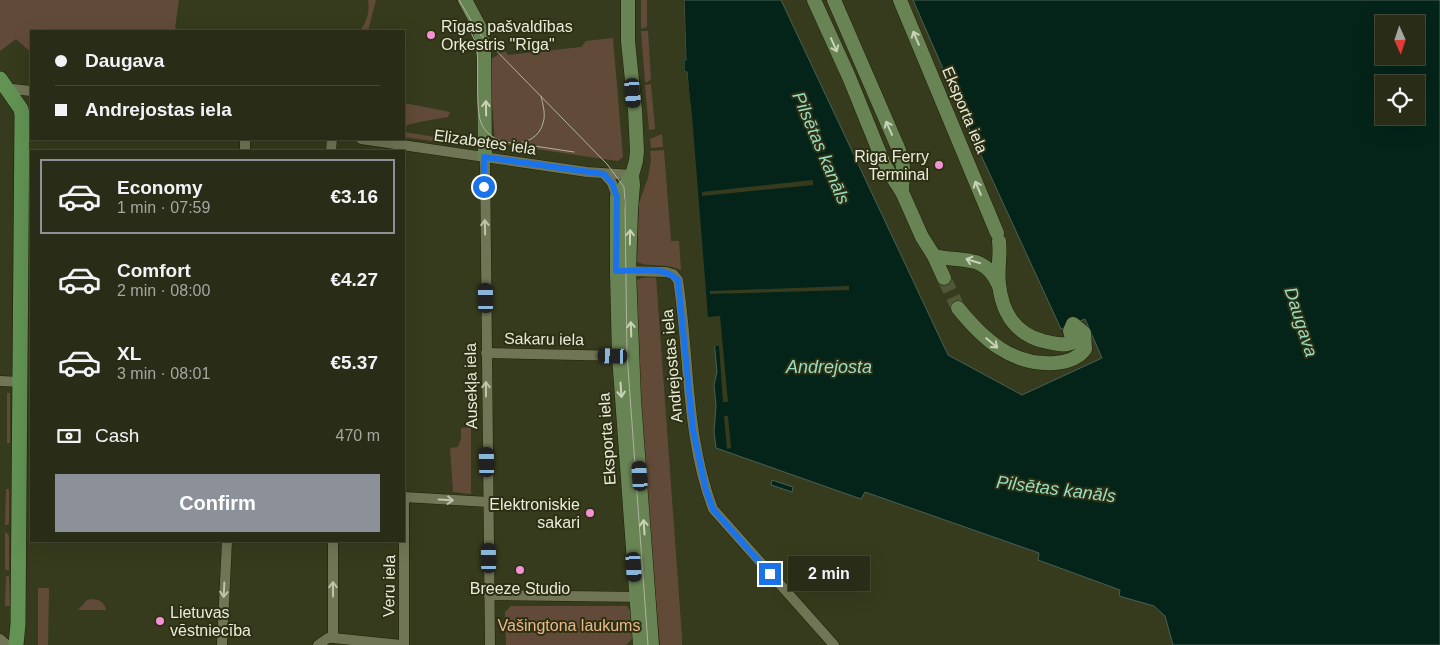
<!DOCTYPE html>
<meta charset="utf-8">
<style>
body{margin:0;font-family:Arial,sans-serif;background:#353823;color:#f1f3f6;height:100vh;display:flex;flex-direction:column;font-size:19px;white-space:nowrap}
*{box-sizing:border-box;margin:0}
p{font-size:16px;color:#a5a7a1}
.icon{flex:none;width:28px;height:28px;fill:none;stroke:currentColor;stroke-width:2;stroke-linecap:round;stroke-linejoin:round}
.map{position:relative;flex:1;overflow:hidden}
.details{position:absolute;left:30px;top:150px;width:375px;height:392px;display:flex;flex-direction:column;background:#292c16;border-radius:0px;box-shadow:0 5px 20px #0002,0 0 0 1px #454835}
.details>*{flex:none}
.hud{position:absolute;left:30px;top:30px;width:375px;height:110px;border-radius:0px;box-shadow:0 5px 20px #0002,0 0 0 1px #454835;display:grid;align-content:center;height:110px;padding:0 25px;background:#292c16}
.needle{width:32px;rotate:177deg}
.buttons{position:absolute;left:1375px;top:15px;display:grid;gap:10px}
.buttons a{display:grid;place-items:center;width:50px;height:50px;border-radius:0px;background:#292c16;box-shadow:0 5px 20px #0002,0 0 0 1px #454835;font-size:25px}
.end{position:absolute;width:22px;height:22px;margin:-11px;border:6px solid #1a73e8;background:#fff;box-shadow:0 0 0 2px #fff}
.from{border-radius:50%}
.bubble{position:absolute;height:35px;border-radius:0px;background:#292c16;box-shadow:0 5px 20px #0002,0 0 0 1px #454835;font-size:16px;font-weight:600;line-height:35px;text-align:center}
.car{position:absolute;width:15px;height:30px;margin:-15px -8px;border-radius:6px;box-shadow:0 0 4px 1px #0007;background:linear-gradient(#222 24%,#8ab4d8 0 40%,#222 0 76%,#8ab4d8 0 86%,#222 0)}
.hud b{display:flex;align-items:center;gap:18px;height:48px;font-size:19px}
.hud b+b{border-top:1px solid #454835}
.hud i{width:12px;height:12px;background:#f1f3f6}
ul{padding:9px 0 0;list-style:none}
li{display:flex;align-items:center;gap:15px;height:75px;margin:0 10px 8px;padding:0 15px;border:2px solid transparent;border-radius:0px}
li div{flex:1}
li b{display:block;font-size:19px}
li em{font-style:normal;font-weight:600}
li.active{border-color:#8c9099}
li>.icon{width:45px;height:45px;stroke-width:1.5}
.pay{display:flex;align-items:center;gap:12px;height:55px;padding:0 25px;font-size:19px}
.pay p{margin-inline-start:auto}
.cta{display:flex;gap:10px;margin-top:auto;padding:10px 25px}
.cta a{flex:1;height:58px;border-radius:0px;background:#8c9099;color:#fff;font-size:20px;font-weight:600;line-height:58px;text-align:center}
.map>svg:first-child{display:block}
.green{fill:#614b38}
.water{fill:#04241a;stroke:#496054;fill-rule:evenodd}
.pier{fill:#373b1d}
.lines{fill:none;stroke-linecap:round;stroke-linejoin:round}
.secondary-tunnel{stroke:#525639;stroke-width:14;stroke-dasharray:14 7;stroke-linecap:butt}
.street-casing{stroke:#1e2104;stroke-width:11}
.secondary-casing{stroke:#1e2104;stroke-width:15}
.primary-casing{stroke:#1e2104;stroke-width:16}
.street{stroke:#707655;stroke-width:10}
.secondary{stroke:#698454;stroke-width:14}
.primary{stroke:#629254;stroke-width:15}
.tram{stroke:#afb39d;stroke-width:1}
.oneway{stroke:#c9d2b8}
.oneway2{stroke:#bfc3ab}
.route{stroke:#1a73e8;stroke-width:6}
.poi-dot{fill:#f491d4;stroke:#2d3013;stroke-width:2}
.labels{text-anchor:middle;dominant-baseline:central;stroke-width:4;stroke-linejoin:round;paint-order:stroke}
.poi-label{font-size:16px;fill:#e9ecda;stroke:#2d3013;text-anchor:start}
.street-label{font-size:16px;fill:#e9ecda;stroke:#2d3013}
.park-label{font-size:16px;fill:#ebb88e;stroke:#2d3013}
.water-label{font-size:18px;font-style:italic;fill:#96dec4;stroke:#2d3013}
</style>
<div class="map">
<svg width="1440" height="645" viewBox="0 0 1440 645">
<rect width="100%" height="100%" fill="#373b1d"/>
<!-- green -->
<g class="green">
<polygon points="0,0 179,0 175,28 178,29 178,31 31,31 31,51 27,49 16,39 0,51"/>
<path d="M368,0H376L368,31H360C367,21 370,12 368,0Z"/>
<polygon points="641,0 647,0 647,27 641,29"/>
<polygon points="641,31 648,31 651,80 648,81 648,82 645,82"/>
<polygon points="613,38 623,157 618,161 495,143 489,60 505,51 508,55 581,47 586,41"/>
<polygon points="651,84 655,129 649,130 645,85"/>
<polygon points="404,103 445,111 450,112 448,117 419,122 404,126"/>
<polygon points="404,132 467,142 466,146 404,137"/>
<polygon points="662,134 663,147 651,148 650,139"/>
<path d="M664,150L671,241H679L681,270C666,263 647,267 637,262L639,203L648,178L651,161L650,151Z"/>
<polygon points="656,277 682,637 682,645 660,645 638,406 637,280 642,278"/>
<rect x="7" y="393" width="3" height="50"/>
<polygon points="471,427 471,494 453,492 450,448 458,447 461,438 461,428"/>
<polygon points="6,489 9,489 9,523 7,525 5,525"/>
<polygon points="5,532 7,533 9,536 9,570 5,570"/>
<polygon points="6,576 9,576 10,606 5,606"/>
<polygon points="38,588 49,588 48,645 38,645"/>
<path d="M93,599C100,600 104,602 106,610H78L87,600Z"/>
<polygon points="511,606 627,606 631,612 633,638 626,645 506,645 505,612"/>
</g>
<!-- water -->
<g class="water">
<path d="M684,0H781L948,355L1022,395L1102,358L1085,319L1061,329L980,153L913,0H1440V645H1173L1165,616L1154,606L1119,596L1120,590L1038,560L1039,553L865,492L861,499L716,448L714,432L716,406L714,385L717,372L713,330L706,315L687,72H684V60H686ZM1384,24H1416V56H1384ZM1384,84H1416V116H1384Z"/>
<polygon points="772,480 793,487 792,492 771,485"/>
</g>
<!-- pier -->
<g class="pier">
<polygon points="682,0 684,0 686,60 684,60 684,72 687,72 692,115 708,317 720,316 728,402 723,402 719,346 711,346 711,330 703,315 685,75 682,73 681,60 684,58"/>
<polygon points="813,180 813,185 702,196 702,192"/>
<polygon points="849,286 849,290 710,294 710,291"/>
<polygon points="724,416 728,416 731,448 727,449"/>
</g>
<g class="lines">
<!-- secondary-tunnel -->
<polyline class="secondary-tunnel" points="944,278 958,308"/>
<defs>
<g id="street">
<polyline points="3,88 31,91"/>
<polyline points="361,139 587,172 632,175"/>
<polyline points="245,151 245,139"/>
<polyline points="331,151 332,139"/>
<polyline points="485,157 490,645"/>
<polyline points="604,174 612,183 617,197"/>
<path d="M624,271L666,272L673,274L678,280C690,356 685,435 713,509L834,645"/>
<polyline points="486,353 624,356"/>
<polyline points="0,381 20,382"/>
<polyline points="404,497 488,502"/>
<polyline points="333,541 333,638"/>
<polyline points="489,595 643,597"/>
<polyline points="0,639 7,645"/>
<polyline points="222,645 227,541"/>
<polyline points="318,645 328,638 333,638 401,645"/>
<polyline points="404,645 404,497"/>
</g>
<g id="secondary">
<polyline points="465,0 479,26 484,50 485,157"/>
<polyline points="628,0 628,41 635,110 637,151 636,161 632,175 617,197 617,274 619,356 640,645"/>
<polyline points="814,0 849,77 885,166 902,192 922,237 934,256 944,278"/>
<polyline points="834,0 899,150 903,167 902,192"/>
<polyline points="900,0 997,233"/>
<polyline points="632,175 633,185 631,210 629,271 634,400 652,645"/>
<path d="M934,256C961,263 985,252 999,286"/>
<path d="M958,308C983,339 1012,366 1055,363C1067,362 1078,359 1085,349L1084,333L1073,324L1070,331L1073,342C1065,347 1052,343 1043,341C1014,333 1002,312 999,284C997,269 1001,255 999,241"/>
</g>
<polyline id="primary" points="0,79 21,109 22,115 18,624 16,645"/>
</defs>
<!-- street casing -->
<use href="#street" class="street-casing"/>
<!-- secondary casing -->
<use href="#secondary" class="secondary-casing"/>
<!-- primary casing -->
<use href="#primary" class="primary-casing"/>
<!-- street -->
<use href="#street" class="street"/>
<!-- secondary -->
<use href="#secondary" class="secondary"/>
<!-- primary -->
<use href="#primary" class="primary"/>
<!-- tram -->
<g class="tram">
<polyline points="459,0 478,32 607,164 624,187 625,202 627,354 648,645"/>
<path d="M469,28L476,43L477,52C479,69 475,112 482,125C493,148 536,151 543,123C546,115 543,105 541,96"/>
<polyline points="521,144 574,152"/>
</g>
</g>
<!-- one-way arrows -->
<defs><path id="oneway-shaft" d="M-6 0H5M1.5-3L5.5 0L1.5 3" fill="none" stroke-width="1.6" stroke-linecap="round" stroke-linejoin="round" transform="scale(1.25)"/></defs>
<g class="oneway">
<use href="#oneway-shaft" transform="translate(916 38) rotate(-113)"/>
<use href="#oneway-shaft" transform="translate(834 45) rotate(66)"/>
<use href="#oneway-shaft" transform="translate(486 108) rotate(-91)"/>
<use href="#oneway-shaft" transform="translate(889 128) rotate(-114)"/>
<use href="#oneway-shaft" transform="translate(978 188) rotate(-113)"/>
<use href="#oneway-shaft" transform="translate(630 237) rotate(-89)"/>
<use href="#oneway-shaft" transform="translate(973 261) rotate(-163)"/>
<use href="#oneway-shaft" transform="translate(631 329) rotate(-92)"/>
<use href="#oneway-shaft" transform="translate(992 343) rotate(40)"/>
<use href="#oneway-shaft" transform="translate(621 390) rotate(86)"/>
<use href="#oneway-shaft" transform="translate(644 527) rotate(-94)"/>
</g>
<g class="oneway2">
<use href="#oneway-shaft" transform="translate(485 227) rotate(-91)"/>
<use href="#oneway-shaft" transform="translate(486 389) rotate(-90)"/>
<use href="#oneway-shaft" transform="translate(446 500) rotate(3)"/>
<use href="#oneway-shaft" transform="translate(333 589) rotate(-90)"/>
<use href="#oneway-shaft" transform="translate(224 590) rotate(93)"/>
</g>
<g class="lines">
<!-- route -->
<path class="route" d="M484,187V157L604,174L612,183L617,197L616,271C636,271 663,265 678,280L693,430L706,490L713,509L770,574"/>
</g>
<!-- markers -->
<g class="poi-dot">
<circle cx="431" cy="35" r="5"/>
<circle cx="939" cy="165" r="5"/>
<circle cx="590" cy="513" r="5"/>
<circle cx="520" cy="570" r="5"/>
<circle cx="160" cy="621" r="5"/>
</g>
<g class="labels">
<!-- poi labels -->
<g class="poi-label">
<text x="441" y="26">Rīgas pašvaldības<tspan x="441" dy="18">Orķestris "Rīga"</tspan></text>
<text x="929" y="156" text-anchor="end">Riga Ferry<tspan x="929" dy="18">Terminal</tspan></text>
<text x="580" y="504" text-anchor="end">Elektroniskie<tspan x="580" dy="18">sakari</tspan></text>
<text x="520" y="588" text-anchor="middle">Breeze Studio</text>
<text x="170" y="612">Lietuvas<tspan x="170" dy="18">vēstniecība</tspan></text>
</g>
<!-- street labels -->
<g class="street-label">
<text transform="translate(965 110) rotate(67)">Eksporta iela</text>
<text transform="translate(485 142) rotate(8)">Elizabetes iela</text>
<text transform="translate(544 339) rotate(1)">Sakaru iela</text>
<text transform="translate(672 366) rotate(-95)">Andrejostas iela</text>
<text transform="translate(471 386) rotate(-91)">Ausekļa iela</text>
<text transform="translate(607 439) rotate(-94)">Eksporta iela</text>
<text transform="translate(389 586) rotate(-89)">Veru iela</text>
</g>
<!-- park labels -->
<g class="park-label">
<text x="569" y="625">Vašingtona laukums</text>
</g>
<!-- water labels -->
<g class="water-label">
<text transform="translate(821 148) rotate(67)">Pilsētas kanāls</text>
<text transform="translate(1301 322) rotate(72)">Daugava</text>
<text x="829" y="367">Andrejosta</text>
<text transform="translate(1056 489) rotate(7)">Pilsētas kanāls</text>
</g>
</g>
</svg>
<div class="buttons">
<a><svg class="needle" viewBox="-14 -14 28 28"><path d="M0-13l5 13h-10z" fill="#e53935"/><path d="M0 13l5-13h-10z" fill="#a5a7a1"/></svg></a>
<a><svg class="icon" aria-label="locate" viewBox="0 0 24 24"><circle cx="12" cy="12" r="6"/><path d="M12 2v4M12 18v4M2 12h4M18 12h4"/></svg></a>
</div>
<i class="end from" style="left:484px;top:187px"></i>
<i class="end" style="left:770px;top:574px"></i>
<div class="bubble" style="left:788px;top:556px;width:82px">2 min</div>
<i class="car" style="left:633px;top:93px;rotate:175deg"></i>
<i class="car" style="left:486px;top:298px;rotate:359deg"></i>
<i class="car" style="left:613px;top:356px;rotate:272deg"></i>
<i class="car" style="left:487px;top:462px;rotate:359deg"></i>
<i class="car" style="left:640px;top:476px;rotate:356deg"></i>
<i class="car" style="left:489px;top:558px;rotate:359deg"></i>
<i class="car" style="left:634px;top:567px;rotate:176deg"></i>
<div class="hud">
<b><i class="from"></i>Daugava</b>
<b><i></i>Andrejostas iela</b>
</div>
<section class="details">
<ul>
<li class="active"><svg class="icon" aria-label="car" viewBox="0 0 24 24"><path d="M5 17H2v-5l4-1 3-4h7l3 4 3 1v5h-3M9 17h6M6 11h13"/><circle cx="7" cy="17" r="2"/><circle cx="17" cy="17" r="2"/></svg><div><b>Economy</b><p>1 min · 07:59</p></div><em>€3.16</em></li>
<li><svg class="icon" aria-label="car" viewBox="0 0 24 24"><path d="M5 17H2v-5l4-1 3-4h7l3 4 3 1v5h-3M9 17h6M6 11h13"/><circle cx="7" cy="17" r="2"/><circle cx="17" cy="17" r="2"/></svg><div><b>Comfort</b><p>2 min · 08:00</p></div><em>€4.27</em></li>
<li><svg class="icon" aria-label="car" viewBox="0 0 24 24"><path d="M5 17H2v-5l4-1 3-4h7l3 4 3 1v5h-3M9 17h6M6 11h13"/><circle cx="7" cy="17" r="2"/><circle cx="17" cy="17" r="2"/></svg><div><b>XL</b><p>3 min · 08:01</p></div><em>€5.37</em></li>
</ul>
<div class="pay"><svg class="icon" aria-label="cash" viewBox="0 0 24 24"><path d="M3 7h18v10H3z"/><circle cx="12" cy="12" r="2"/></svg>Cash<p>470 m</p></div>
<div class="cta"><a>Confirm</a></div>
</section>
</div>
